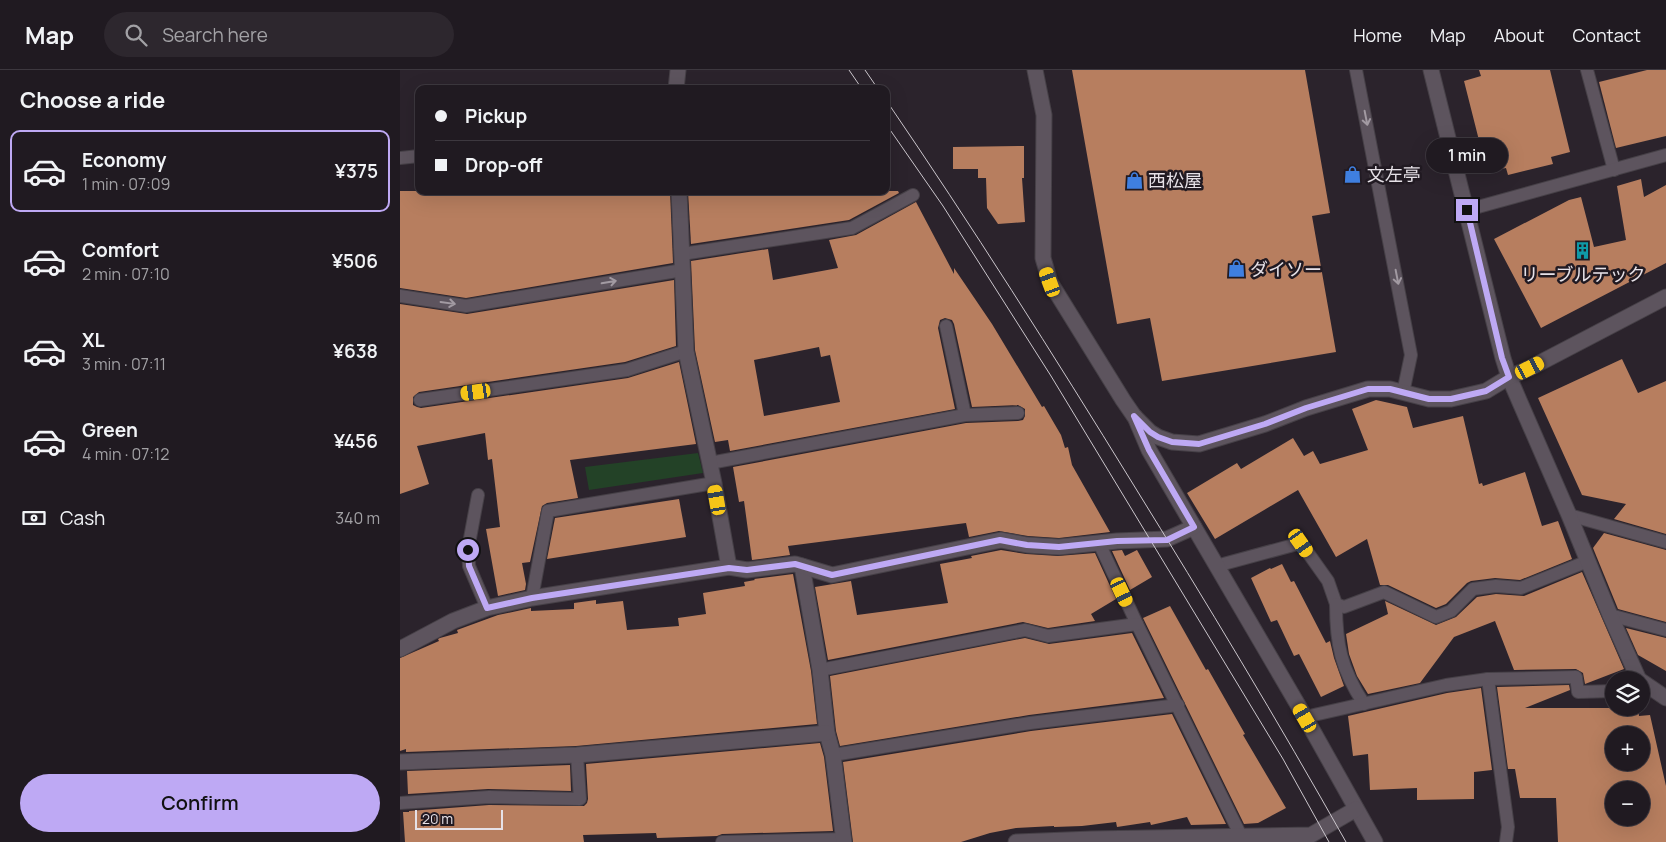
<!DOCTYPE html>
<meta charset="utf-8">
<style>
body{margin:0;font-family:Manrope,"Noto Sans JP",sans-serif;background:#2d272e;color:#f1f3f6;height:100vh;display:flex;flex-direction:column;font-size:19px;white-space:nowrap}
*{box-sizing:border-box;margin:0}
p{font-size:16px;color:#a2a1a5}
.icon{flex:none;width:28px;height:28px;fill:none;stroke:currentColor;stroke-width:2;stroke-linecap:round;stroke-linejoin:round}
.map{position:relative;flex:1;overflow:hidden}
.side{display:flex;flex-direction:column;background:#201a21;width:400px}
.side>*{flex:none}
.hud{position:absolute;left:15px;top:15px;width:475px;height:110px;border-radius:10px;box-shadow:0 5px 20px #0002,0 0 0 1px #3d383f;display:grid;align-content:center;height:110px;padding:0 20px;background:#201a21}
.fabs{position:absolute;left:1205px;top:601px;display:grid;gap:10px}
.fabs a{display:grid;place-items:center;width:45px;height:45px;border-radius:50%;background:#201a21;box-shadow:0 5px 20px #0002,0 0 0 1px #3d383f;font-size:25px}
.scale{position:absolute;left:15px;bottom:12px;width:88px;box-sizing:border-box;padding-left:5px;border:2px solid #e6e1e7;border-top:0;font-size:14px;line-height:18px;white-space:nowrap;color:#e6e1e7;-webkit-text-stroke:4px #211a22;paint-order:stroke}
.end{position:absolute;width:22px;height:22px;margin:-11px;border:6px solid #bea9f4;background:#111;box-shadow:0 0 0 2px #111}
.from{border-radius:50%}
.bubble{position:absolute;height:35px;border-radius:18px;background:#201a21;box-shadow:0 5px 20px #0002,0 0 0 1px #3d383f;font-size:16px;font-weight:600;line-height:35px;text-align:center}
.car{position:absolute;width:15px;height:30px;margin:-15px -8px;border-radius:6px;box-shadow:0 0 4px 1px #0007;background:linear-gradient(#f5c518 24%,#345 0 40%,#f5c518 0 76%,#345 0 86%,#f5c518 0)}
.hud b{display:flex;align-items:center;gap:18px;height:48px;font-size:19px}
.hud b+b{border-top:1px solid #3d383f}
.hud i{width:12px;height:12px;background:#f1f3f6}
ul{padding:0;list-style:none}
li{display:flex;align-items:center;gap:15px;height:82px;margin:0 10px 8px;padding:0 10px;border:2px solid transparent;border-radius:10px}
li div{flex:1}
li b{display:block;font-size:19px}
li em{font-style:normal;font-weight:600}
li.active{border-color:#bea9f4}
li>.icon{width:45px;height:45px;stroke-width:1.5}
h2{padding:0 20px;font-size:22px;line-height:60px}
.pay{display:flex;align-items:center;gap:12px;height:55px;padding:0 20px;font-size:19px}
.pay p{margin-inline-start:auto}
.primary-button{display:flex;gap:10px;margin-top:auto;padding:10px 20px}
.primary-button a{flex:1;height:58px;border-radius:30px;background:#bea9f4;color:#111;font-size:20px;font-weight:600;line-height:58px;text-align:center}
header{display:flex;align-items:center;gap:30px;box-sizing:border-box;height:70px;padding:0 25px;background:#201a21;border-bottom:1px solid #3d383f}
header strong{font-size:24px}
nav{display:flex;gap:28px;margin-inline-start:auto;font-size:18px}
.search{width:350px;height:45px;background:#2d272e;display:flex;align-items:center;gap:12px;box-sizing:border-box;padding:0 18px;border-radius:28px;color:#a2a1a5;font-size:19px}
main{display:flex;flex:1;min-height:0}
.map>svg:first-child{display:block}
.green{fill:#234227}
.building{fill:#b77e5f;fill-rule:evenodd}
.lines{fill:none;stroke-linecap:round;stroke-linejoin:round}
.service-casing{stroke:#464047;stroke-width:14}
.minor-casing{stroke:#464047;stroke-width:17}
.tertiary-casing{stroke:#464047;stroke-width:17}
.service{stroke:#5d545e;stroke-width:12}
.minor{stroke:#5d545e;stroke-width:15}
.tertiary{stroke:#5d545e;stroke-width:15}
.tram{stroke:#cbc6cc;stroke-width:1}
.oneway{stroke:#a29aa2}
.route{stroke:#bea9f4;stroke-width:6}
.labels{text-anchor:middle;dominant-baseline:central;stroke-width:5;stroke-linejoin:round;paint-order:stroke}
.poi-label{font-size:18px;fill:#e6e1e7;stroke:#211a22;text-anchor:start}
</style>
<header>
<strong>Map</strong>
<div class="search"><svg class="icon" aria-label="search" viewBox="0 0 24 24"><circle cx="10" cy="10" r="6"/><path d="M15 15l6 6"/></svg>Search here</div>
<nav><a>Home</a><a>Map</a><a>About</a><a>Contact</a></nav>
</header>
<main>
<section class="side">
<h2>Choose a ride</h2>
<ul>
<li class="active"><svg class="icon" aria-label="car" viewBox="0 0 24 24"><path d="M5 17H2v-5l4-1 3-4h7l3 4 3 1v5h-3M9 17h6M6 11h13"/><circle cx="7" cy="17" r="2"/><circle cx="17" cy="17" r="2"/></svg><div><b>Economy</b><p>1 min · 07:09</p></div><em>¥375</em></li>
<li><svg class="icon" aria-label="car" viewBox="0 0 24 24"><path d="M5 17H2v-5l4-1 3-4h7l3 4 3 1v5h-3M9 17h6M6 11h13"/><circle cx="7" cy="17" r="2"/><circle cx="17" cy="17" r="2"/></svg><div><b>Comfort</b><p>2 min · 07:10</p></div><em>¥506</em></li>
<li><svg class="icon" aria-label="car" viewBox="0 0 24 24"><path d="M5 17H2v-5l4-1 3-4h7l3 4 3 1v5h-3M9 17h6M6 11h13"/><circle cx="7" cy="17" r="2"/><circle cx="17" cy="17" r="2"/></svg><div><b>XL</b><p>3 min · 07:11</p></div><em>¥638</em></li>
<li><svg class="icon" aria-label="car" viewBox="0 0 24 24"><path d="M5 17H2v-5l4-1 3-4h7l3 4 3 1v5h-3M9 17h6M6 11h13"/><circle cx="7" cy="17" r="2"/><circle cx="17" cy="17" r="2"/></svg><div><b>Green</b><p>4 min · 07:12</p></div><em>¥456</em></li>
</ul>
<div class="pay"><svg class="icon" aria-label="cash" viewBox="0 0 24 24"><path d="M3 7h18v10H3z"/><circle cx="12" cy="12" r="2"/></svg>Cash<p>340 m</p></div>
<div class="primary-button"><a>Confirm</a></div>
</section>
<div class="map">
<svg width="1266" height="772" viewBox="0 0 1266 772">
<rect width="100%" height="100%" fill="#2b232c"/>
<!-- green -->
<polygon class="green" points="298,383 303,403 189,420 185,397"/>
<!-- building -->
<g class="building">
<polygon points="672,0 905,0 930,143 912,146 936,282 762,311 750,248 717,254"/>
<polygon points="1079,0 1150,0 1170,82 1151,87 1153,94 1108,105 1106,98 1087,102 1064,11 1081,6"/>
<polygon points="1247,0 1266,0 1266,66 1216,78 1199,12"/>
<polygon points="624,76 624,108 622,108 625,152 598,154 587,138 586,108 578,108 578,99 553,99 553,77"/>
<polygon points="1241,109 1244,127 1266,115 1266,193 1141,258 1094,169 1169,130 1181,127 1194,177 1226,170 1217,116"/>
<polygon points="0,121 270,121 273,193 66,228 0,218"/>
<polygon points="288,121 498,121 499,123 449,150 291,174"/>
<path d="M516,132L554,204V198L592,254L642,337L644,336L661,365L665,378L668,377L672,395L710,462L659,468L628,466L599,461L569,467L566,453L388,476L390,485L352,490L344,431L339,432L333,397L566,353L618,351L623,350L625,346V339L618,335L572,337L554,254L552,250L545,248L540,250L538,258L555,339L330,381L328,370L315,372L295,280L291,191L368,179L373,210L438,198L429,170L456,165ZM419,277L421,287L430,285L440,332L364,346L354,290Z"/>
<polygon points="274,210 276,276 225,292 19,322 13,327 13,335 17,337 21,338 228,308 279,292 296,374 170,390 178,428 147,433 142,436 130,492 122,493 126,514 125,520 98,526 86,459 100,457 92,389 88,390 85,363 17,376 29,414 0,424 0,234 67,244"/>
<polygon points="1222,289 1238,323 1266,311 1266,464 1214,449 1226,434 1182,425 1138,328"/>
<polygon points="976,330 1007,337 1013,358 1063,346 1079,414 1082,413 1083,416 1125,402 1142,456 1158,451 1172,489 1120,510 1095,508 1071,511 1067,513 1046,534 1036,538 988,515 980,515 967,469 936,487 898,420 815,469 787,423 837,393 841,399 893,368 904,386 913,381 920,394 968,380 952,339"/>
<polygon points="279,429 286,467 147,489 155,448"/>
<polygon points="1204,463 1266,480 1266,552 1218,539 1193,478"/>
<polygon points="601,480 626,484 658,486 695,483 716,529 691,544 695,551 648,558 623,552 428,590 415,517 451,511 457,545 548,533 540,494 572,488 571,486"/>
<polygon points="722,480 725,486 737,480 752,507 730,520 712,481"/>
<polygon points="882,494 891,512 894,511 926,573 930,571 934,588 944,616 921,627 899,584 894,586 877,550 871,552 851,508 870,498 871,499"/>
<polygon points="1182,502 1224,599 1185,614 1183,603 1176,599 1114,600 1095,551 1054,567 1020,613 968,624 957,606 949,584 946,564 988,544 985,531 1036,555 1056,547 1077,527 1096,524 1124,526"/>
<polygon points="393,504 411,601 417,654 176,676 6,682 6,679 0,681 0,588 39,571 38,569 40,568 58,563 57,560 98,545 131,538 131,541 174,539 174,533 196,530 196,534 223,531 227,560 279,556 278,548 306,544 303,523 345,516 344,512 355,510 354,509"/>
<polygon points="770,536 806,600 808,599 829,636 845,664 843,665 886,738 858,753 844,754 743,548"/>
<polygon points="1226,558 1266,568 1266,601 1238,585"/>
<polygon points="732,563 764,628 629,645 440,676 436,661 430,606 625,568 649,574"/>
<path d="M1169,615L1170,620L1125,638H1238L1239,646L1250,645L1266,716V772H1158L1156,728H1120L1115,699H1108L1097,617ZM1214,665H1241V692H1214ZM1214,720H1241V748H1214Z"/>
<polygon points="1081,618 1092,700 1074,702 1074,729 1017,730 1017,718 970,720 968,684 953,686 948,646 1047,623"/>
<polygon points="772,644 826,754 791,755 787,747 751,755 750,752 717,757 716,752 682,756 654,757 654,756 616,758 590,763 561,772 453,772 443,692 631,661"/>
<polygon points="420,673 424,687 433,761 322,764 317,766 257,768 256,763 183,765 184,772 5,772 3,742 9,742 9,741 89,735 184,736 187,733 188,729 186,694"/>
<polygon points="170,695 171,721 88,719 8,724 7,701"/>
</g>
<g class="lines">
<defs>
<g id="service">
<polyline points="956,0 1011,285 1003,323"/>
<polyline points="1187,0 1214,100"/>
<polyline points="0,88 19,86"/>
<polyline points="1067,140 1266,85"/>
<polyline points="282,184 452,158 513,125"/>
<polyline points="0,226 66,236 283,200"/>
<polyline points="546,256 565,345"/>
<polyline points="20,330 227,300 286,281"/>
<polyline points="310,393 565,345 618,343"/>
<polyline points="78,425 68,479 69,496 87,538"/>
<polyline points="1169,445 1266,472"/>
<polyline points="699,473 737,554 841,766"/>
<polyline points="816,496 901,473 928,511 936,534 944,537 984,522 1036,547 1051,541 1073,519 1096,516 1121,518 1188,491"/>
<polyline points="132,528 148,441 314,413"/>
<path d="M936,534C936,574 941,599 964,634"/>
<polyline points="1210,545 1266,560"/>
<polyline points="420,600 625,560 648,566 737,554"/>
<polyline points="1088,609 1108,757 1106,772"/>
<polyline points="905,647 1046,615 1088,609 1176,607 1178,622 1214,621"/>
<polyline points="433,685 630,653 778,635"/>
<polyline points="0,733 89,727 180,729 177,685"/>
<polyline points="322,772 443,769"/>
</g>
<g id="minor">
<polyline points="1031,0 1103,288 1109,307 1169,445 1210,545 1239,610"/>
<polyline points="276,19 278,0"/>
<polyline points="279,121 286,281 314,413 329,497"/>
<polyline points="735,347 749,380 905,647 975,772"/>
<polyline points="402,496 420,600 427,663 433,685 444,772"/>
<polyline points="0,579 53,551 87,538 132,528 329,497 347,500 395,494 432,505 601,470 627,475 659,477 717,471 767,469 794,457"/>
<polyline points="1241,611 1266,628"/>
<polyline points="0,692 177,685 427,663"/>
<polyline points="616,772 692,769 911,765 956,739"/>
</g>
<polyline id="tertiary" points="635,0 644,45 643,188 650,212 723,330 734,346 750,362 758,367 772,372 799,374 865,354 906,338 968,319 990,319 1029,329 1051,329 1086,321 1109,307 1130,298 1266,227"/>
</defs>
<!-- service casing -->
<use href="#service" class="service-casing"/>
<!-- minor casing -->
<use href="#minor" class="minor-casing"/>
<!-- tertiary casing -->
<use href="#tertiary" class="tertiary-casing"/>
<!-- service -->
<use href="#service" class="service"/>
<!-- minor -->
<use href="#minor" class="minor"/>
<!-- tertiary -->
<use href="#tertiary" class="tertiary"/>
<!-- tram -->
<g class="tram">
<polyline points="449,0 462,19"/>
<polyline points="465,0 478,19"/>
<path d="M486,30C572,156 653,284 733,414C806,532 878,651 946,772"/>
<polyline points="486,54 543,136 651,306 883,689 929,772"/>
</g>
</g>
<!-- one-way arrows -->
<defs><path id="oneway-shaft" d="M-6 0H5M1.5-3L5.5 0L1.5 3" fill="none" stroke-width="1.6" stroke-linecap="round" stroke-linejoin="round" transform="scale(1.25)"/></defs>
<g class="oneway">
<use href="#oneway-shaft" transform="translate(966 48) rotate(79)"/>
<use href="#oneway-shaft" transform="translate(997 207) rotate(79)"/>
<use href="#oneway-shaft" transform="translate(209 212) rotate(-10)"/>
<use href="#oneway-shaft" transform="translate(48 233) rotate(8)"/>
</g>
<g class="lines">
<!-- route -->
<polyline class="route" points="68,480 69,496 87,538 132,528 329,498 347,500 395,494 432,505 600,470 627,475 659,477 717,471 767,470 794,457 749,380 734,346 750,362 758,367 772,372 799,374 865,354 906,338 968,319 990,319 1029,329 1051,329 1086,321 1109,307 1102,288 1067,140"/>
</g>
<!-- icons -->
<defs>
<symbol id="shop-bare" viewBox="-9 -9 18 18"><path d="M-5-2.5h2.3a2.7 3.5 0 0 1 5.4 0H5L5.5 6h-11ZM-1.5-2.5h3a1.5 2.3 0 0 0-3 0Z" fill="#3f7fe0" stroke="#211a22" stroke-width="2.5" paint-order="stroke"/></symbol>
<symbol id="building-bare" viewBox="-9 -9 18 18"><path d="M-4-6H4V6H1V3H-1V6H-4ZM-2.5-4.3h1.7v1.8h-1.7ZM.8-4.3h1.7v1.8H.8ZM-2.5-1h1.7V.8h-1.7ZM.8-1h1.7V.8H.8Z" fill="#0f9aa8" stroke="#211a22" stroke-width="2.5" paint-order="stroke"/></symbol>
</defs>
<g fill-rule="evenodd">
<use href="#shop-bare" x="940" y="92" width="25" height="25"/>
<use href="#shop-bare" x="722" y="98" width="25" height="25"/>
<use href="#building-bare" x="1170" y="168" width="25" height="25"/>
<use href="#shop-bare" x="824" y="186" width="25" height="25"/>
</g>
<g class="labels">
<!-- poi labels -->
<g class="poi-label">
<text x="967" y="104">文左亭</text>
<text x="748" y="110">西松屋</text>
<text x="850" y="199">ダイソー</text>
<text x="1183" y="204" text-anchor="middle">リーブルテック</text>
</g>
</g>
</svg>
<div class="fabs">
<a><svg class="icon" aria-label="layers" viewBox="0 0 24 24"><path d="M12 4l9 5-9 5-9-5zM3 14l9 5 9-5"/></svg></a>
<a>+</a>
<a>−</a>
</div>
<div class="scale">20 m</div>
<i class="end from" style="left:68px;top:480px"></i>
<i class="end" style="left:1067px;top:140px"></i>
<div class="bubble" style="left:1026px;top:68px;width:82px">1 min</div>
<i class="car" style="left:650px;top:212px;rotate:340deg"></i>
<i class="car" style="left:1130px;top:298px;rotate:63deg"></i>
<i class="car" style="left:76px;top:322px;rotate:262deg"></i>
<i class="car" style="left:317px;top:430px;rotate:350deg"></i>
<i class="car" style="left:901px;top:473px;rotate:145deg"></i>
<i class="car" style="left:722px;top:522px;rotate:155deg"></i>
<i class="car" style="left:905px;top:648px;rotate:330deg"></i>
<div class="hud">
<b><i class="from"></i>Pickup</b>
<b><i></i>Drop-off</b>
</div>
</div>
</main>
